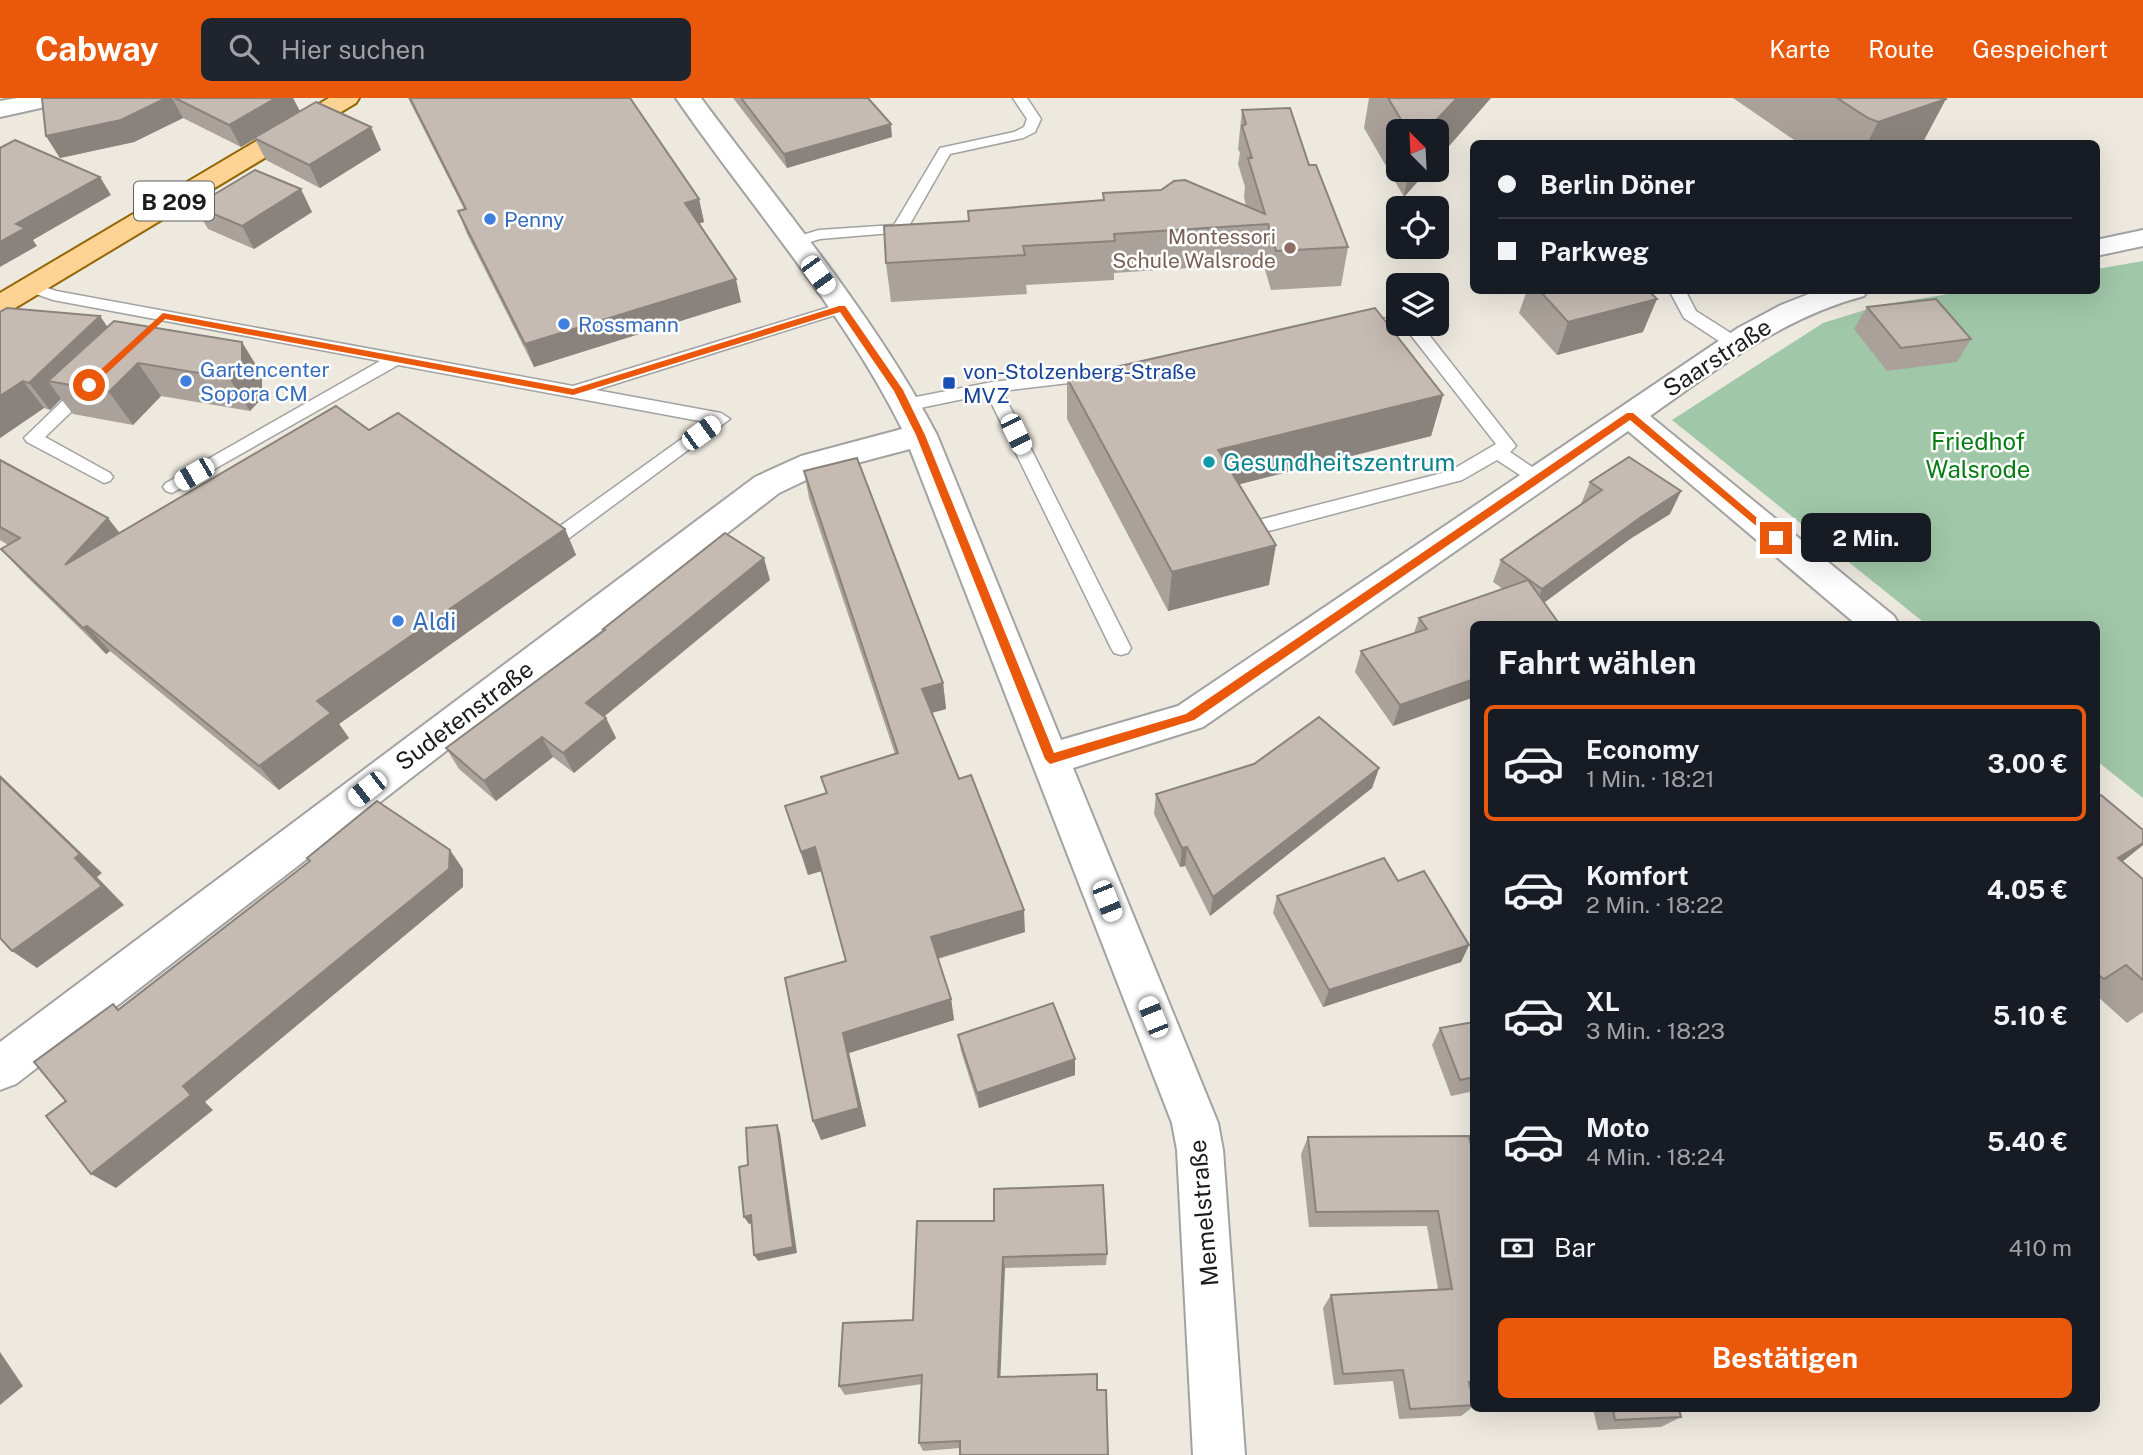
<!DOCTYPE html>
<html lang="de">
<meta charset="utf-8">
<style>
body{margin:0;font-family:"Public Sans",sans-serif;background:#20242c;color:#f1f3f6;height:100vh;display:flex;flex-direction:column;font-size:26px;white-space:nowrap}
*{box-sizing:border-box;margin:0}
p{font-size:23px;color:#9ea1a6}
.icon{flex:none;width:38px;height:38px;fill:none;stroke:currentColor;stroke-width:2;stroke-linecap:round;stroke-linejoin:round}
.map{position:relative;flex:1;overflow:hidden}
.panel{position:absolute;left:1470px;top:523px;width:630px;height:791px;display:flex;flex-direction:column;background:#171b24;border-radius:10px;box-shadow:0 7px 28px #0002}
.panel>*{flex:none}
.guide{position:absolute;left:1470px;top:42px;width:630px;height:154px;border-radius:10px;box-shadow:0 7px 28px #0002;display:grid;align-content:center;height:154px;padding:0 28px;background:#171b24}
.needle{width:46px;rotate:336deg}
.tools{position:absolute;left:1386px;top:21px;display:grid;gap:14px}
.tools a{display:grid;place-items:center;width:63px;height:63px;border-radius:10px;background:#171b24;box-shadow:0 7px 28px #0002;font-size:35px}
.end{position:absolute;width:32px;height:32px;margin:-16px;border:9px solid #ea580c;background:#fff;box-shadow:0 0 0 4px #fff}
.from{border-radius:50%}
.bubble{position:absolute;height:49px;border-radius:10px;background:#171b24;box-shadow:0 7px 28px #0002;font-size:23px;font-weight:700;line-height:49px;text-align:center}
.car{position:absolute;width:21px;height:42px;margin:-21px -10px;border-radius:9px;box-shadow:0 0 5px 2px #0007;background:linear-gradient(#fff 24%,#345 0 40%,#fff 0 76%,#345 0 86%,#fff 0)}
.guide b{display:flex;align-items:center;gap:24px;height:66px;font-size:26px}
.guide b+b{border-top:2px solid #363941}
.guide i{width:18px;height:18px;background:#f1f3f6}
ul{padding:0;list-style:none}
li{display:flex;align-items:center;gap:21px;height:116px;margin:0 14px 10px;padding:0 14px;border:4px solid transparent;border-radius:10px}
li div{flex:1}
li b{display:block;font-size:26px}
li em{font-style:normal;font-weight:700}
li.current{border-color:#ea580c}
li>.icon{width:63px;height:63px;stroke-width:1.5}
h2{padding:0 28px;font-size:32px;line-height:84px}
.pay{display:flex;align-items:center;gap:18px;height:77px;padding:0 28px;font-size:26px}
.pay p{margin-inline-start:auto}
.action{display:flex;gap:14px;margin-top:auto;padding:14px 28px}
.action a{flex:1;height:80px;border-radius:10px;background:#ea580c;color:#fff;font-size:28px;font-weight:700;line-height:80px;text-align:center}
header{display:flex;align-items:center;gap:42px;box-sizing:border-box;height:98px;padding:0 35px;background:#ea580c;color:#fff}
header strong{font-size:33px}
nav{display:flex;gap:38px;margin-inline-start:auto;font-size:24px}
.search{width:490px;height:63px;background:#20242c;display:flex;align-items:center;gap:18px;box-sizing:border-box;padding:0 24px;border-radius:10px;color:#9ea1a6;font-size:26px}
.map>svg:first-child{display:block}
.cemetery{fill:#a0c7a7}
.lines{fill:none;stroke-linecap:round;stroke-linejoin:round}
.service-casing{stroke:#a2a2a2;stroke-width:3}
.minor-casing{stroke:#a2a2a2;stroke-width:4}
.primary-casing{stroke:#926600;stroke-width:4}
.service{fill:#fff;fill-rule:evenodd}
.minor{fill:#fff;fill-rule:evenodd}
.primary{fill:#ffd393;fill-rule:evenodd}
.wall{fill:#a9a19a}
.shaded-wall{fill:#8a837d}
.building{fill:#c5bbb3;stroke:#8a837d;stroke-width:2}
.route{fill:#ea580c}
.shop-dot{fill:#3f7fe0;stroke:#fff;stroke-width:2.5}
.education-dot{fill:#8d6e63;stroke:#fff;stroke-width:2.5}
.transit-dot{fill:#1a4fb4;stroke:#fff;stroke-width:2.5}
.culture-dot{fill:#0f9aa8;stroke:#fff;stroke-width:2.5}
.labels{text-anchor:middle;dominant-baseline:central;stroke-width:5;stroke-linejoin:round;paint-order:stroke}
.far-shop-label{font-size:21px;fill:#366cbe;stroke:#fff;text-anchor:start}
.far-education-label{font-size:21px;fill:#785e54;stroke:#fff;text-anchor:end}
.far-transit-label{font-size:21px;fill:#164399;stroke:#fff;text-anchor:start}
.shield{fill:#fff;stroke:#5f5f5f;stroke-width:2}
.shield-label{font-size:23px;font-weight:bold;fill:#1b1b1b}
.street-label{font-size:24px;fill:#1b1b1b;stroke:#fff}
.park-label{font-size:24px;fill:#067c13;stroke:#fff}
.culture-label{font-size:24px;fill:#0d838f;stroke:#fff;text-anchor:start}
.shop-label{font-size:24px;fill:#366cbe;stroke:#fff;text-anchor:start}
</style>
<header>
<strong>Cabway</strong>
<div class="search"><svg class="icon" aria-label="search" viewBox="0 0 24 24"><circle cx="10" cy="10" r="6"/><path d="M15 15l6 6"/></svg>Hier suchen</div>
<nav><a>Karte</a><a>Route</a><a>Gespeichert</a></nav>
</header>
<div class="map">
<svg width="2143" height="1357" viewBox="0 0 2143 1357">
<rect width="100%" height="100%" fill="#ede9df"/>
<!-- cemetery -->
<polygon class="cemetery" points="2143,163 2143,700 2097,663 2096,527 1927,527 1672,322 1823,225 1881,207 1967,193 2096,192 2097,171"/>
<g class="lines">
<defs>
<g id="service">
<polygon points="1013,0 1027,0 1041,21 1035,34 1023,40 950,56 910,126 918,130 915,133 820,141 794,149 786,144 789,141 819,132 894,127 940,50 1014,34 1024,29 1027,21"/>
<polygon points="31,184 56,193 573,288 836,207 842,205 850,210 848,213 596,292 721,315 730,321 568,441 556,441 553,436 556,431 705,324 398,267 172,395 166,393 163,389 166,385 380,263 53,202 25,192 23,189"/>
<polygon points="1669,192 1685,192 1696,213 1740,241 1742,245 1740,249 1728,249 1684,220"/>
<polygon points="1393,220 1398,221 1398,226 1422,228 1513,344 1516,348 1510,354 1544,377 1547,381 1544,385 1532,385 1497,362 1462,382 1261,435 1255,433 1252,428 1255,423 1450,373 1496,346 1410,236 1392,230 1361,232 1353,227 1361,222"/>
<polygon points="1096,272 1104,277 1102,281 1002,293 1131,550 1128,555 1121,557 1114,555 1111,550 987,296 906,313 898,307 906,301 992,284"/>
<polygon points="88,283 94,284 96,288 94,292 45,339 110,375 113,379 110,383 104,385 27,344 24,340 82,284"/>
</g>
<g id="minor">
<polygon points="17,0 66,0 63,5 0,19 0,3"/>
<path d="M676,0H701C781,108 875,218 937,337L1061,642L1178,608L1738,230L1781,207L1819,192H1868L1864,198C1783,219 1717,271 1650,318L1894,518L1899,527H1857L1628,333L1203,629L1073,670L1218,1025L1223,1052L1245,1357H1193L1177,1052L1172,1025L910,351L823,374L779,395L16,986L0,992V944L755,379L801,358L902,331C843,212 751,109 676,0Z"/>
<polygon points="2143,132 2143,148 2096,158 2096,142"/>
</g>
<polygon id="primary" points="329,0 359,0 356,5 10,213 0,216 0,195"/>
</defs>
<!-- service casing -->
<use href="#service" class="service-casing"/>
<!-- minor casing -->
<use href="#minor" class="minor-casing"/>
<!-- primary casing -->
<use href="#primary" class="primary-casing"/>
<!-- service -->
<use href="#service" class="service"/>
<!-- minor -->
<use href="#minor" class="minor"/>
<!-- primary -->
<use href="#primary" class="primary"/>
</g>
<!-- wall -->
<g class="wall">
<polygon points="42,0 293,0 300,13 371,29 381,52 320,90 266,62 255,41 241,49 183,20 134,44 60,60 46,38"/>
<polygon points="408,0 630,0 699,101 704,124 698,126 741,204 534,269 467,136 458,113 464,111"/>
<polygon points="733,0 868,0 892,39 787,70"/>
<polygon points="1369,0 1491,0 1437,33 1398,33 1398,72 1428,72 1404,99 1364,30"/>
<polygon points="1733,0 1945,0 1922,46 1800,46"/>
<polygon points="1242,12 1309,67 1348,149 1341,188 1271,192 1263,165 1114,175 1114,182 1026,187 1027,196 891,204 886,165 968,123 1103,102 1103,95 1246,109 1244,99 1245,89 1238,66 1240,55 1238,51"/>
<polygon points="195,108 312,114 254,151 208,131"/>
<polygon points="1527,192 1648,192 1643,234 1557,257 1519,215"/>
<polygon points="1867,209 1971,241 1957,264 1887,273 1854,231"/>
<polygon points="7,210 100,218 107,229 262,277 262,300 250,313 161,298 133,327 73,316 61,301 50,312 44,310 0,340"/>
<polygon points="1067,280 1443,297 1431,338 1239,386 1269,487 1168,513 1067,321"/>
<polygon points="369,332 565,431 576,457 339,626 349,640 279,692 110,553 106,556 25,477 1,451 8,447 0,442 0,362 119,435"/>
<polygon points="804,373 943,585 946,611 932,615 1025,834 938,861 951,901 954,922 849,955 866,1028 821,1042 846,863 821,773 808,777 785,708 826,696 821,679 895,656 809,400"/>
<polygon points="1590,384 1681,393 1670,416 1630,441 1544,504 1474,527 1474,599 1393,628 1355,574 1361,553 1414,535 1419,520 1503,491 1493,484 1501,462 1581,406"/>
<polygon points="770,482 605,618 616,640 574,675 553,659 496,703 459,671 446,650 604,533 603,531"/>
<polygon points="1379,670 1372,690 1210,818 1185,768 1180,769 1154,716 1156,696"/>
<polygon points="2096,700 2143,747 2122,764 2143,781 2143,914 2127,925 2096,897"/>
<polygon points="1398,783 1469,847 1461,864 1323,909 1273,815 1277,798"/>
<polygon points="1474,924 1474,993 1451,998 1432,947 1440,930"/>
<polygon points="958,937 1075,961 1075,977 979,1010 961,953"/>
<polygon points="1308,1039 1474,1061 1474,1294 1471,1294 1474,1308 1461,1318 1399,1321 1393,1283 1334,1287 1323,1210 1331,1197 1438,1191 1427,1128 1309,1129 1301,1056"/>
<polygon points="994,1123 1107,1156 1106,1167 1005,1170 960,1350 923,1353 919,1345 922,1286 845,1297 839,1288 913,1222"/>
<polygon points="1593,1311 1679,1311 1681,1319 1661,1329 1598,1332"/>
</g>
<!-- shaded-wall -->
<g class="shaded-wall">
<polygon points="166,0 172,0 183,20 134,44 60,60 46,38"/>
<polygon points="276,0 293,0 300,14 241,49 229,27"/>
<polygon points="1457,0 1491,0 1437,62 1437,33 1426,33"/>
<polygon points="1946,1 1922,46 1867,46 1878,24"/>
<polygon points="891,26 892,39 787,70 784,56"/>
<polygon points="371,29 381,52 320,90 309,67"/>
<polygon points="1409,72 1428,72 1404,99"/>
<polygon points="100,79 111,97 33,142 37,148 0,169 0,144 16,126"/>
<polygon points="301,91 312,114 254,151 242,128"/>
<polygon points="699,101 704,124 691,128 685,105"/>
<polygon points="736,181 741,204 534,269 525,246"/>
<polygon points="1657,201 1643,234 1557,257 1568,224"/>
<polygon points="100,218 119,246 48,283 61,301 50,312 29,285"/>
<polygon points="242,244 262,277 262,300 250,313 229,280"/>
<polygon points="138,265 161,298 133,327 109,294"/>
<polygon points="23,283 44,310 0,340 0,298"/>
<polygon points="1443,297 1431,338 1213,393 1218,352"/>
<polygon points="1681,393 1670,416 1630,441 1533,513 1542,491 1641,419"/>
<polygon points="108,420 129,447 65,467"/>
<polygon points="565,431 576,457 339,626 349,640 279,692 259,668 317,603"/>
<polygon points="1276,447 1269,487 1168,513 1172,474"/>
<polygon points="764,460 770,482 596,625 586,605"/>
<polygon points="87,528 110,553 106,556 83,530"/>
<polygon points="1474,581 1474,599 1393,628 1400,607"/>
<polygon points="943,585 946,611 926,616 922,591"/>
<polygon points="606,620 616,640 574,675 563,655"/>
<polygon points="542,639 553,659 496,703 484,683"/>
<polygon points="1379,670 1372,690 1210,818 1213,799"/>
<polygon points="0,677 102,775 97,779 124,807 37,870 12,853"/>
<polygon points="2143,745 2143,747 2118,767 2118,760"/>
<polygon points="815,749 822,773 808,777 801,754"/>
<polygon points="1187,749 1185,768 1180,769 1182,750"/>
<polygon points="450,752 463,771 463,789 205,1004 213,1012 116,1090 91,1076 183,988"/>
<polygon points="1024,812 1025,834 935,861 931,839"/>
<polygon points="1469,847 1461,864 1323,909 1329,892"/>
<polygon points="951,901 954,922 849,955 866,1028 821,1042 813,1023 843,935"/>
<polygon points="1075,961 1075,977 979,1010 977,995"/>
<polygon points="777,1027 780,1035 797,1155 758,1163 754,1157"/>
<polygon points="751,1117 756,1124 749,1126 744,1119"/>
<polygon points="1003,1159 1005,1170 1000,1288 998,1279"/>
<polygon points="0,1254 23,1288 0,1307"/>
</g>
<!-- building -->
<g class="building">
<polygon points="42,0 166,0 121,22 46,38"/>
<polygon points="175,0 276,0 229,27"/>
<polygon points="410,0 630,0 699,101 685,105 736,181 525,246 458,113 466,111"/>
<polygon points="741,0 868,0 891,26 784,56"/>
<polygon points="1388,0 1457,0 1426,33 1408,33"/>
<polygon points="1837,0 1945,0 1946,1 1878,24 1868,20"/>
<polygon points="316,4 371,29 309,67 254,40"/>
<polygon points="1290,10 1309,67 1316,67 1348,149 1276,153 1268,126 1114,136 1115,143 1023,148 1025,157 886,165 884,128 969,123 968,113 1104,102 1103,95 1161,92 1174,83 1185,82 1265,116 1248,60 1252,60 1242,28 1246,26 1242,12"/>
<polygon points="15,42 100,79 16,126 25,130 0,144 0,50"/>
<polygon points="255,72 301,91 242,128 195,108"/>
<polygon points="1539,192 1648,192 1657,201 1568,224"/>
<polygon points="1936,201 1971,241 1901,250 1867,209"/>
<polygon points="7,210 100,218 29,285 23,283 0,298 0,214"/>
<polygon points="1375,210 1443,297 1218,352 1276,447 1172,474 1067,280"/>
<polygon points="114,223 242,244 242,267 229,280 138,265 109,294 48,283"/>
<polygon points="336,308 369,332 398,315 565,431 317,603 331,615 259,668 87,528 83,530 1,451 20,440 0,429 0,362 108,420 65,467"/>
<polygon points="1629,359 1681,393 1641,419 1542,491 1501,462 1602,392 1590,384"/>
<polygon points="857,360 943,585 922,591 959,681 971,677 1024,812 931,839 951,901 843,935 859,1010 813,1023 785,880 846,863 815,749 801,754 785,708 827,695 821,679 898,655 804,373"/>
<polygon points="725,435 764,460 586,605 606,620 563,655 542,639 484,683 446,650 605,532 603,531"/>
<polygon points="1528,482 1560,527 1474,527 1474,581 1400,607 1361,553 1427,531 1419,520"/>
<polygon points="1319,619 1379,670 1213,799 1187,749 1182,750 1156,696 1254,666"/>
<polygon points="0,679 80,756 75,760 102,788 12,853 0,840"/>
<polygon points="2101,697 2143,732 2143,745 2118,760 2143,781 2143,882 2126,867 2104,881 2096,875 2096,700"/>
<polygon points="377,703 450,752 449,771 183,988 191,997 91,1076 46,1018 66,1003 34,964 113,906 118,912 310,763 307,760"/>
<polygon points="1384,760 1398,783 1424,773 1469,847 1329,892 1277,798"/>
<polygon points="1053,905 1075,961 977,995 958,937"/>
<polygon points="1474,924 1474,979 1460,982 1440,930"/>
<polygon points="777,1027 793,1149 754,1157 751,1117 744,1119 739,1069 748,1067 746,1030"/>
<polygon points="1469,1038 1474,1061 1474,1284 1469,1284 1474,1307 1410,1311 1403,1272 1343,1276 1331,1197 1452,1191 1438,1113 1316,1114 1308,1039"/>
<polygon points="1103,1087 1107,1156 1003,1159 998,1279 1097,1276 1097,1292 1106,1292 1108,1357 960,1357 960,1343 919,1345 922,1277 839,1288 843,1225 913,1222 917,1123 994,1123 994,1091"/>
<polygon points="1613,1311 1679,1311 1681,1319 1615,1322"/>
</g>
<!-- route -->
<polygon class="route" points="839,208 845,208 903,292 925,337 1054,655 1186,616 1627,315 1633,315 1781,440 1773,442 1630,322 1194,622 1050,666 1045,661 916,337 894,293 840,214 573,297 165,221 92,289 84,287 163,215 573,291"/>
<!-- markers -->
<g class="shop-dot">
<circle cx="490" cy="121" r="7"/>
<circle cx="564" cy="226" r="7"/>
<circle cx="186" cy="283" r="7"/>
<circle cx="398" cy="523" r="7"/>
</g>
<circle class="education-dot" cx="1290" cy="150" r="7"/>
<rect class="transit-dot" x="942" y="278" width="14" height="14" rx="3.5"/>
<circle class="culture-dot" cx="1209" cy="364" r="7"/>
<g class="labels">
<!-- far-shop labels -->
<g class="far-shop-label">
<text x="504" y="121">Penny</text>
<text x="578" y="226">Rossmann</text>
<text x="200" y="271">Gartencenter<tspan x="200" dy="24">Sopora CM</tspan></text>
</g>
<!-- far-education labels -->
<g class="far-education-label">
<text x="1276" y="138">Montessori<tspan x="1276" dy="24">Schule Walsrode</tspan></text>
</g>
<!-- far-transit labels -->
<g class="far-transit-label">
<text x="963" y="273">von-Stolzenberg-Straße<tspan x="963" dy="24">MVZ</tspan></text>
</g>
<!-- shield labels -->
<rect class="shield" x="134" y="83.5" width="80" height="39" rx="5"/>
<g class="shield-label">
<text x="174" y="103">B 209</text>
</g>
<!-- street labels -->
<g class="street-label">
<text transform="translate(1717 259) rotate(-33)">Saarstraße</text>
<text transform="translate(464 617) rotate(-37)">Sudetenstraße</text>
<text transform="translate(1203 1115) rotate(-95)">Memelstraße</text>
</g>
<!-- park labels -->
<g class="park-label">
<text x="1978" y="343">Friedhof<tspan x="1978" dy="28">Walsrode</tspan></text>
</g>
<!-- culture labels -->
<g class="culture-label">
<text x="1223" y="364">Gesundheitszentrum</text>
</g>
<!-- shop labels -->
<g class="shop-label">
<text x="412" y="523">Aldi</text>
</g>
</g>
</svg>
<div class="tools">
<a><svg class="needle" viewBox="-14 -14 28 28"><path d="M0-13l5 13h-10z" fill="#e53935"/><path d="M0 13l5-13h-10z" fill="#9ea1a6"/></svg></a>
<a><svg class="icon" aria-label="locate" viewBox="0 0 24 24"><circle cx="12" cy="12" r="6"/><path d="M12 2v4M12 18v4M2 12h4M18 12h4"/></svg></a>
<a><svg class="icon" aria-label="layers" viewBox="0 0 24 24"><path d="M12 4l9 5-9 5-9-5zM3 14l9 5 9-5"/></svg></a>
</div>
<i class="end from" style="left:89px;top:287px"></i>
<i class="end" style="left:1776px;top:440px"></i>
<div class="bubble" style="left:1801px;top:415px;width:130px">2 Min.</div>
<i class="car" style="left:818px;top:177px;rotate:144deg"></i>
<i class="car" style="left:701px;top:335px;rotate:54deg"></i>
<i class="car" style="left:1016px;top:336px;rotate:154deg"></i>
<i class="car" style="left:194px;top:376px;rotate:240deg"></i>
<i class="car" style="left:367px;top:691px;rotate:232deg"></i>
<i class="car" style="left:1107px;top:803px;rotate:158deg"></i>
<i class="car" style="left:1153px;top:919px;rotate:338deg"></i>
<div class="guide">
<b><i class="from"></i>Berlin Döner</b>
<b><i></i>Parkweg</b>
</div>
<section class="panel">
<h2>Fahrt wählen</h2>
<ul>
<li class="current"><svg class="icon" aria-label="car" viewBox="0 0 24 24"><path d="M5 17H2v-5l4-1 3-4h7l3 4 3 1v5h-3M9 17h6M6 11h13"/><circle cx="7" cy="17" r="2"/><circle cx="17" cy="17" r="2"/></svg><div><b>Economy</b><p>1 Min. · 18:21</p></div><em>3.00 €</em></li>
<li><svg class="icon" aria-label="car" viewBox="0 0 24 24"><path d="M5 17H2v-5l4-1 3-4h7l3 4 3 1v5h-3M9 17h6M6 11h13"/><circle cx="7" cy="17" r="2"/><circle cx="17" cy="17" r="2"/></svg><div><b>Komfort</b><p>2 Min. · 18:22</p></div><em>4.05 €</em></li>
<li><svg class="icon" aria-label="car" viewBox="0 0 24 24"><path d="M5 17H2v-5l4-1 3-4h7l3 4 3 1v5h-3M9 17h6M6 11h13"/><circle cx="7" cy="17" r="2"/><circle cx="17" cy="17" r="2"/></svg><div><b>XL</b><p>3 Min. · 18:23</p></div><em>5.10 €</em></li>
<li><svg class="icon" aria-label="car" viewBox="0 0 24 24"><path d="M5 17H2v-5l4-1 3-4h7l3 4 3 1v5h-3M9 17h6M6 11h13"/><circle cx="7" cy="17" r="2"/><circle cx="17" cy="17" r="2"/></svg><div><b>Moto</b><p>4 Min. · 18:24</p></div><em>5.40 €</em></li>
</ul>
<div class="pay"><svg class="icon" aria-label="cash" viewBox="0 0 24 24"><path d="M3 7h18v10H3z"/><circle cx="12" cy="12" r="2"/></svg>Bar<p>410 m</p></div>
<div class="action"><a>Bestätigen</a></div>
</section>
</div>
